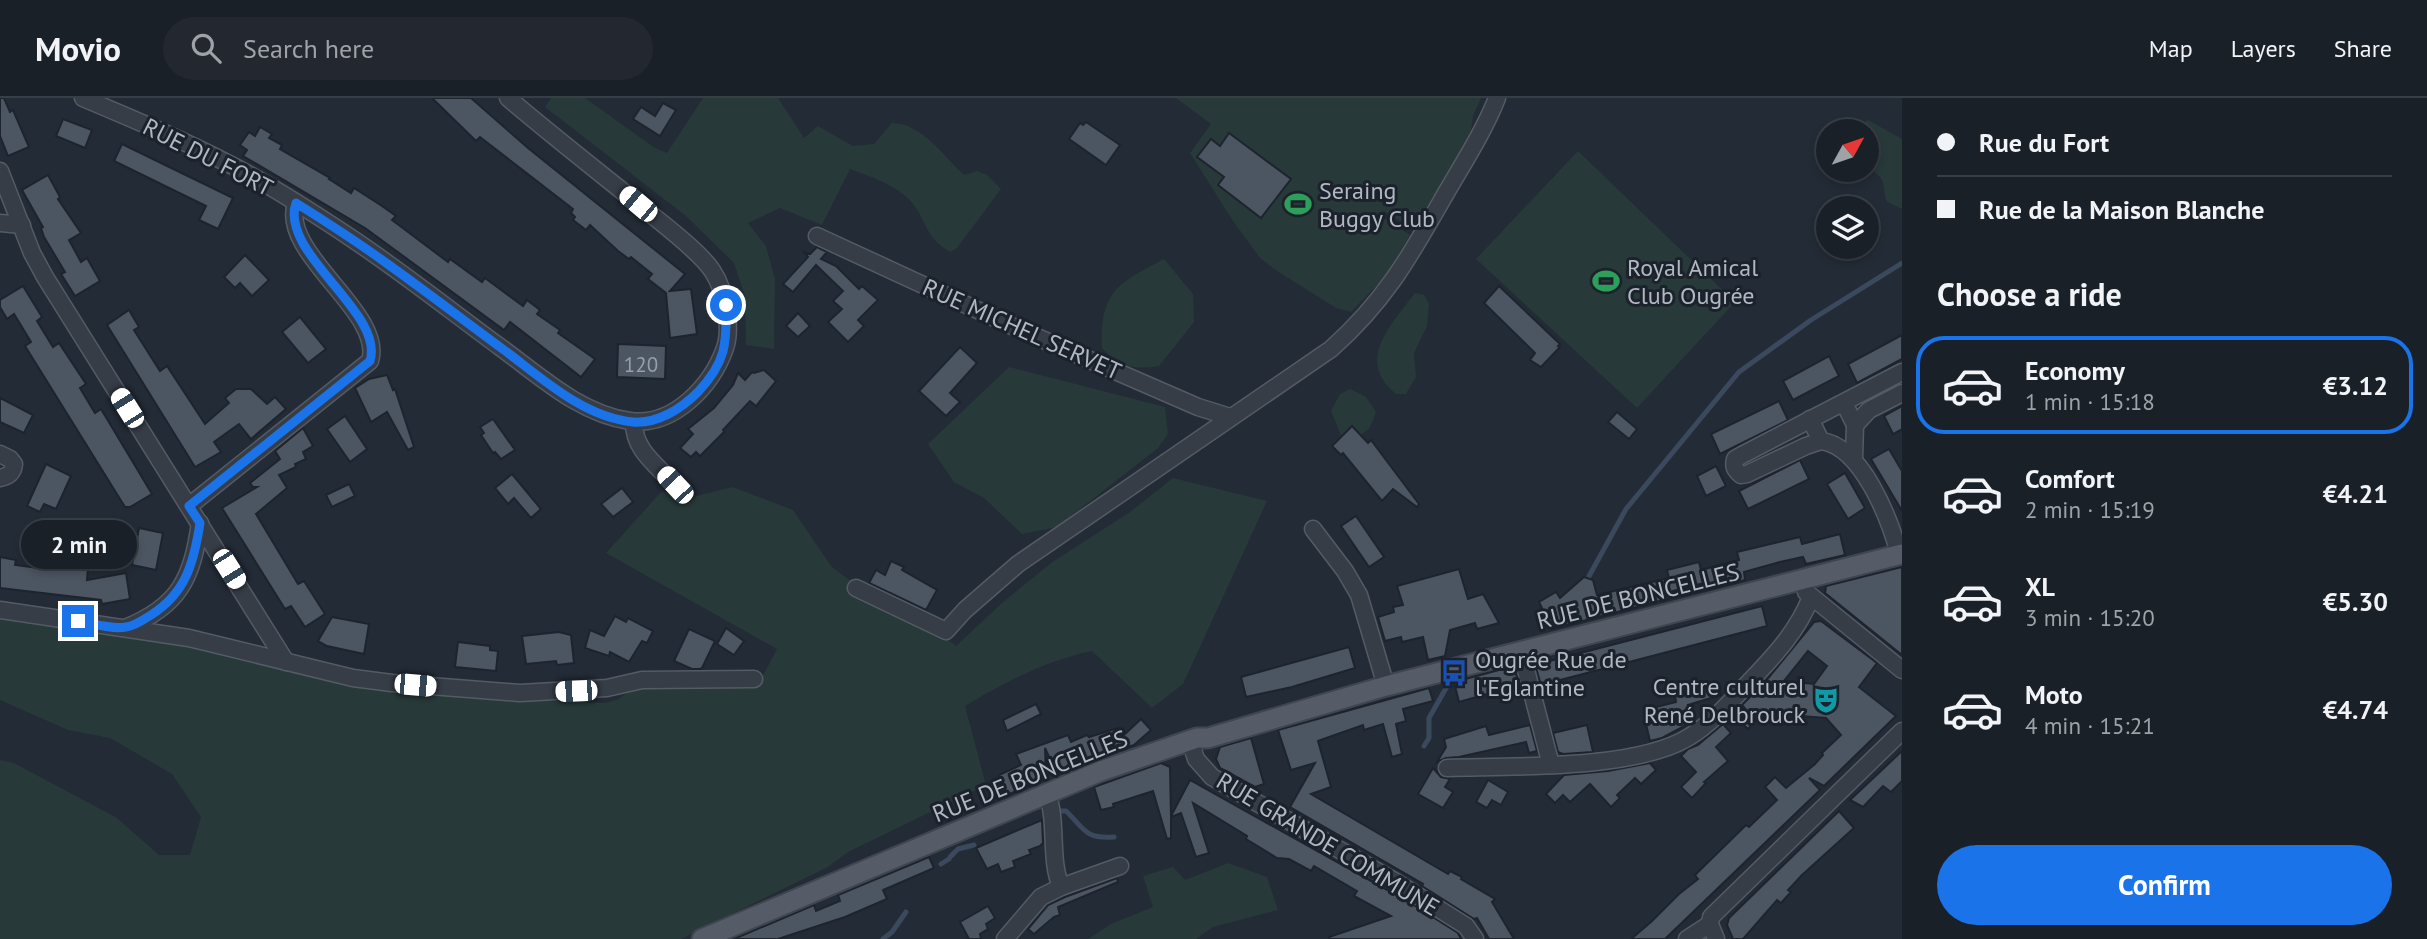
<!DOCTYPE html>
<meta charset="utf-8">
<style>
body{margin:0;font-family:"PT Sans",sans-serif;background:#232830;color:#f1f3f6;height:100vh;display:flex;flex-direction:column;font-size:26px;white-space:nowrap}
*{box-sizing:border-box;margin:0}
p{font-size:23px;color:#9fa3a8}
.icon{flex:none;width:38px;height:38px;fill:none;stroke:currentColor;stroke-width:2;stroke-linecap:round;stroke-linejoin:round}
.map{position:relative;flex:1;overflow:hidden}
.details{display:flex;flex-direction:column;background:#1a2028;width:525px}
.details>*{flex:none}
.banner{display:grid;align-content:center;height:154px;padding:0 35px;background:#1a2028}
.needle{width:46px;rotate:50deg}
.tools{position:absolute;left:1816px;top:21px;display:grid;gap:14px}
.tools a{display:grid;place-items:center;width:63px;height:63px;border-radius:50%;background:#1a2028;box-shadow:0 4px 10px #0003,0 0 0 2px #383e45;font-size:35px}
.end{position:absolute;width:32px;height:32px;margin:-16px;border:9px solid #1a73e8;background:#fff;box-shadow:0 0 0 4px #fff}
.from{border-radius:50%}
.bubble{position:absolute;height:49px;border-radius:24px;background:#1a2028;box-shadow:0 4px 10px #0003,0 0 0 2px #383e45;font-size:23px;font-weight:600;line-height:49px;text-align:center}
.car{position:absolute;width:21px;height:42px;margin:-21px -10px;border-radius:9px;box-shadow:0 0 5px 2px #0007;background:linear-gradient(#fff 24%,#345 0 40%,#fff 0 76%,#345 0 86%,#fff 0)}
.banner b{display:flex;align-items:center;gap:24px;height:66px;font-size:26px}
.banner b+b{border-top:2px solid #383e45}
.banner i{width:18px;height:18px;background:#f1f3f6}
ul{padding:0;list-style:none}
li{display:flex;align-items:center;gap:21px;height:98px;margin:0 14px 10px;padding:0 21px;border:4px solid transparent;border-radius:28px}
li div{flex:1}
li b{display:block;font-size:26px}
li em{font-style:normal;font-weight:600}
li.active{border-color:#1a73e8}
li>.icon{width:63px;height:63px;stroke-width:1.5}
h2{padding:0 35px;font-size:32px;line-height:84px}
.primary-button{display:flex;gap:14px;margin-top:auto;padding:14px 35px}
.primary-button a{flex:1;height:80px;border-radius:42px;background:#1a73e8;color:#fff;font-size:28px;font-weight:600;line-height:80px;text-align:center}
header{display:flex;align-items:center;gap:42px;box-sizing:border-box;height:98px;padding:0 35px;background:#1a2028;border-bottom:2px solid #383e45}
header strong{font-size:33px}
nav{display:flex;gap:38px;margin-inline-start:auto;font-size:24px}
.search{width:490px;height:63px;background:#232830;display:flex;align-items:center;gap:18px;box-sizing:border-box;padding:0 24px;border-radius:38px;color:#9fa3a8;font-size:26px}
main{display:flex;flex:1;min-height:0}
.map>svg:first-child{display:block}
.green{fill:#283939}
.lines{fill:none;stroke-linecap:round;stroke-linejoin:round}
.stream{stroke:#3a495d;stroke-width:5}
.building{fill:#4c5562;stroke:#1e242e;stroke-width:2;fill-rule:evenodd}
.minor-casing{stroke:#545b65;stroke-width:19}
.major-casing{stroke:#404650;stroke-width:23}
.minor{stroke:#373d47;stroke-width:16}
.major{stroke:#555c67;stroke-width:19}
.route{stroke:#1a73e8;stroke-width:9}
.labels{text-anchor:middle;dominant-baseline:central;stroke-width:6;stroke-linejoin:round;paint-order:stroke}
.number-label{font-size:21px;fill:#989fab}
.street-label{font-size:24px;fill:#b1b8c3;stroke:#1c222b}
.poi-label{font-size:24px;fill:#b1b8c3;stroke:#1c222b;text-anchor:start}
</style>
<header>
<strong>Movio</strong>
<div class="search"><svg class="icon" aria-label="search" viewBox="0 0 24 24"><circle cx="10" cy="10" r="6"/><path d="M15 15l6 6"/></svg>Search here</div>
<nav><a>Map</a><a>Layers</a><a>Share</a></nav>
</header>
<main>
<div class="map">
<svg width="1902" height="841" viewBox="0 0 1902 841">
<rect width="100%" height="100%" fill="#232b36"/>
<!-- green -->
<g class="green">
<path d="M551,0H585L655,50L667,55L703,0H778L804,40L818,28L853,48L874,46L892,25C920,24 945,59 964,77L977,73L987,77L1001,91L957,150L950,154C924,138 929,127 913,106C898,87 871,79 850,71L822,127L780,110L748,125L766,148L775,181L774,251L746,247L745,198L734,165L686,118L545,9Z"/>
<polygon points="1176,0 1481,0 1473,18 1470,40 1413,131 1384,113 1380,118 1410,137 1383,181 1351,214 1336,210 1277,173 1260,160 1233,123 1190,55 1211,26"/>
<path d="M1868,22L1902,41V111L1887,104C1880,83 1890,84 1867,69V33H1849Z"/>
<polygon points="1578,53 1735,204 1637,310 1476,161"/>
<path d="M1164,161L1193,196L1194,224L1159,268C1133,272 1121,269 1102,250C1100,193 1117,186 1164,161Z"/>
<path d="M1415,195L1424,197L1429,206L1427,228L1414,255L1416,279L1406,296H1396C1355,262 1391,227 1415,195Z"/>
<polygon points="1009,269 1165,309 1168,336 1158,350 1057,429 1022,436 984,400 954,384 928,346"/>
<path d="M1350,291L1366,299L1376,314C1368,338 1365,337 1341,337L1331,313L1340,296Z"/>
<path d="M1173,380L1267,403L1183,586L1152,610L1092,553C1045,563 1005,584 965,608L986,687L848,754L828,769L681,841H0V662L14,665L117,720L159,757H190L201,719L172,676L110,640L68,632L0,602V520L183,547L331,583L374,590L419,595L605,605L617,602L637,588L759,585L777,551L606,455L662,393L688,400L733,389L793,412L831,468L854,486L935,532L956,548L1002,505L1051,465L1130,414Z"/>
<polygon points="1228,765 1267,779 1278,812 1213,829 1196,841 1088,841 1111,826 1153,809 1143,778 1173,769 1185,782"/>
</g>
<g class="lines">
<!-- stream -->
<g class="stream">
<polyline points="1588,480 1626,411 1739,274 1811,222 1902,165"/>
<polyline points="1424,648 1429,640 1429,620 1449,585"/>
<path d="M1059,713H1066C1085,731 1084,741 1114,739"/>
<polyline points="950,759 958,751 974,747"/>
<polyline points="941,766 949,761"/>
<polyline points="883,841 892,834 906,814"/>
</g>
</g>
<!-- building -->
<g class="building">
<polygon points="0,0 4,0 10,14 13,12 29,49 8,58 0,38"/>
<polygon points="432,0 471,0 528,50 685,176 670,193 691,191 697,236 670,240 666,195 648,181 652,176 631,159 629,161 618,153 590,127 586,132 573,122 575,119 571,115 573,111 480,39 476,43"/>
<polygon points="663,5 676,12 660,38 633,21 641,9 655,18"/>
<polygon points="63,21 92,32 85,50 56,38"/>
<polygon points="1086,24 1120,47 1106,67 1069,41 1080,25 1083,27"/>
<polygon points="260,29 272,36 269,40 282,47 280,51 330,80 329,81 351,95 354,90 382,108 396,118 392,122 448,164 450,161 482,184 485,180 523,208 527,202 540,212 537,216 560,232 558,235 595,261 581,279 510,224 504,232 365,130 243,58 247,52 240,47 249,34 255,38"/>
<polygon points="1229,35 1291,81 1261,120 1218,87 1224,79 1197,59 1211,41 1220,48"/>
<polygon points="122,46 233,100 218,131 199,122 206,108 114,63"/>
<polygon points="48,77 60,99 58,101 81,135 69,142 81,164 87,160 100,183 75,198 61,176 65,174 44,139 41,130 43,129 22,92"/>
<polygon points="817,149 827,154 821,161 836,168 859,191 862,188 878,202 858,222 864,228 848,244 828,224 842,211 833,203 843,193 816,167 793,194 783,186 808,159 804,154 810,156"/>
<polygon points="245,157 269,182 252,198 240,185 235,190 224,179"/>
<polygon points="23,188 42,219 37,223 53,249 59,245 86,286 80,290 95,315 101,311 152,396 130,409 125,409 25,248 31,244 14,216 7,221 0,209 0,202"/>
<polygon points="1499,188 1560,246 1558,248 1560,249 1541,269 1530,262 1535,255 1484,205"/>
<polygon points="129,212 139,229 134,232 160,273 167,268 205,326 229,305 225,300 236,291 251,291 267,306 275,299 286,311 251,341 239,326 214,344 221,354 195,369 107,227"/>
<polygon points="798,215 810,228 798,239 786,228"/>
<polygon points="300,219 326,251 308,265 282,234"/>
<polygon points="1902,237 1902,261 1857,285 1848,266"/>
<polygon points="618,246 666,248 665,281 617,279"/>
<polygon points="960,249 977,265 950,295 960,304 946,318 919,293"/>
<polygon points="1829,258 1839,278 1793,302 1783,283"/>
<polygon points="764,272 776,283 756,308 750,303 723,332 724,334 700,358 696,354 691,359 680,350 693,336 688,331 714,310 733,287 738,275 745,282 752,274 754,275"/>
<polygon points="387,277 393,292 395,291 414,349 408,352 387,314 371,324 355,290 369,281"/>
<polygon points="0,300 33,317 24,335 0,324"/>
<polygon points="1779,303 1788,322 1720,356 1711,336"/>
<polygon points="1902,308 1902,331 1893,336 1884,318"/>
<polygon points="1617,314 1637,331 1629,341 1608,324"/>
<polygon points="345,318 367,351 350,364 327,331"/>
<polygon points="493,321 515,352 501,361 495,354 493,355 481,337 484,335 480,329"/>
<polygon points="1352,328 1368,345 1371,342 1419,406 1417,409 1393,391 1382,403 1343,355 1341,357 1332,348"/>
<polygon points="303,330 313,348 303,354 306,361 295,366 296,369 279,377 287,390 256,416 298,486 304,483 325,516 305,529 291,508 285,511 222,410 257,389 253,389 250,385 280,361 275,353"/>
<polygon points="1889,351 1902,373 1902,413 1871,361"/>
<polygon points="1800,362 1809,381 1748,411 1739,393"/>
<polygon points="46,366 71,378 56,411 44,406 40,414 27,408"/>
<polygon points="1716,368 1726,388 1706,398 1697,378"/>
<polygon points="1845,375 1865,410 1848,421 1827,386"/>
<polygon points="512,376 541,411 531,420 514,400 508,406 495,390"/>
<polygon points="349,386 355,398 332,409 326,397"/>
<polygon points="622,390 633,404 613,419 601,406"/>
<polygon points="1356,418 1384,459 1369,469 1341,428"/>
<polygon points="139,430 163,435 156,472 132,467"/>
<polygon points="1840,436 1845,457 1806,466 1803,459 1780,464 1744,474 1745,482 1706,492 1704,485 1673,493 1675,499 1552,531 1539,504 1556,494 1560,500 1584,479 1593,482 1597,497 1669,480 1667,472 1699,464 1701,472 1739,462 1737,454 1762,448 1800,439 1802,446"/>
<polygon points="0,459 16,462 15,467 47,471 47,467 88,470 87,482 126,475 130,501 102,506 101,502 0,490"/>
<polygon points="891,463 904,469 902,472 937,492 926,512 869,485 876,472 885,477"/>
<polygon points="1902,469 1902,557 1825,495 1826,488"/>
<polygon points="1459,471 1468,501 1483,496 1499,525 1477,531 1475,525 1450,532 1445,558 1428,562 1423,539 1402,544 1401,539 1385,543 1378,519 1394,514 1393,509 1403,507 1397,488"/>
<polygon points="1762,508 1767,528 1541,587 1534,563 1537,562 1538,566"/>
<polygon points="615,518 626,524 628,520 653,533 647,545 642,543 629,564 610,554 609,558 585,550 590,532 604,538"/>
<polygon points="332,519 369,526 364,556 327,548 318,543"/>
<path d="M1821,523L1877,565L1859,589L1896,618L1824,688L1809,680L1820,692L1665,841H1631L1651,824L1679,796L1698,781L1695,777L1746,727L1749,729L1777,702L1765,689L1775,679L1786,690L1815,666L1823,657L1822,655L1841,637L1826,620L1763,615L1748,631L1738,622L1747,613L1742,607L1765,584L1814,524ZM1808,553L1827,568L1814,586L1784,583Z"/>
<polygon points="726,530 744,543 734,557 717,546"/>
<polygon points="689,531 715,543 702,570 700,571 692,571 674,563"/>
<polygon points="559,534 571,537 574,565 557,567 556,563 526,566 522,538"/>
<polygon points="458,544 490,548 490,552 498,553 496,573 455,569"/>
<polygon points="1349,549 1355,570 1292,589 1246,599 1241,579"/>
<polygon points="1514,568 1520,592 1513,594 1512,589 1459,604 1454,584"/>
<polygon points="1719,587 1721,597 1688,607 1692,624 1662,640 1650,643 1646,626 1656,624 1652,610 1676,604 1675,597"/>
<polygon points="1429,590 1433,603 1403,611 1406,623 1396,626 1402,656 1392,659 1383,626 1364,632 1363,627 1318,643 1331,689 1311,696 1448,776 1450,773 1462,779 1461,781 1495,801 1492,804 1514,841 1489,841 1477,820 1474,821 1422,788 1423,786 1290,709 1315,665 1291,672 1278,632"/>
<polygon points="1036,606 1041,616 1007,633 1003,622"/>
<polygon points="1141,621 1151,632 1134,647 1056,674 1045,650 1046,677 1035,681 1036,685 1007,697 999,677 1021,667 1016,656 1068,637 1071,644 1087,637 1089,639 1118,630 1123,638"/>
<polygon points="1723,626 1731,635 1716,649 1728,663 1704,684 1706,685 1692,700 1681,689 1696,674 1681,658 1688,651 1698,647"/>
<polygon points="1530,627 1537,653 1529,655 1526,644 1459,659 1446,660 1437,664 1446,649 1444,641 1486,628 1489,637"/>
<polygon points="1587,627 1593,654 1563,656 1558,654 1553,635"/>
<polygon points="1251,640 1264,686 1255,689 1220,670 1216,661 1220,649"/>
<polygon points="1902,653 1902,683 1891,694 1883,688 1863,709 1850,702"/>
<polygon points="1161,665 1170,669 1171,718 1190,682 1412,806 1458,835 1461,841 1330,841 1329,839 1391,818 1354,798 1357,793 1314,768 1311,773 1289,761 1277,760 1246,741 1247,738 1193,705 1209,755 1196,759 1181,715 1171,719 1171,740 1167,741 1153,693 1113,706 1114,709 1101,712 1094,689"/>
<polygon points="1650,665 1656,672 1641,686 1635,680 1617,697 1620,700 1611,709 1590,686 1570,704 1563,697 1555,705 1546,696 1564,677 1608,673"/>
<polygon points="1433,670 1441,679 1450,681 1445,689 1453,694 1443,710 1418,696"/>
<polygon points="1488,682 1508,694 1501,707 1492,702 1487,710 1476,704"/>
<polygon points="1839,713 1854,730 1802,777 1788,792 1791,794 1781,805 1777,802 1743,841 1733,841 1727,827 1729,820"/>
<polygon points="1042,722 1043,745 1040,748 1029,752 1031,756 1013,763 1015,769 1001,774 998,766 987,771 976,750"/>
<polygon points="929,759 934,770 883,792 887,801 845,819 778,841 734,841 814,807 816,813 840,803 838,797"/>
<polygon points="1117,780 1118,784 1058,809 1060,817 1054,819 1034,836 1028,831 1048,807 1065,799"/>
<polygon points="988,808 995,820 986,826 988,831 980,836 981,841 969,841 960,824"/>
</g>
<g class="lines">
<defs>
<g id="minor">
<path d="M83,0C133,21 183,42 231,67C272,88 312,114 351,140C402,174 451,213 500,249C540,278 580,316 630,323C674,329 712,287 725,250C732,230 725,192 713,174C703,157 668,130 652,117C604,78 555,40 508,0"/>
<polyline points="0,73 32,155 45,179 286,564"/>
<polyline points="0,125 22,127"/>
<polyline points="817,138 1014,229 1198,309 1230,319"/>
<polyline points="1844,305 1855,327 1854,360"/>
<path d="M1810,321L1821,343C1862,348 1890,422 1899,456"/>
<path d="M634,324C633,352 658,368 675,387"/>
<polyline points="1855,327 1869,312 1902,295"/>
<path d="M1821,343L1806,348L1747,376L1741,377C1735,372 1733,369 1735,361L1742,357L1902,274"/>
<path d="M0,356L10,361L14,366C13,375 9,378 0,380"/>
<path d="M189,408L370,263C385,214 279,156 296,105"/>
<polyline points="1313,431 1345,473 1359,497 1386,588"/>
<path d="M856,490L946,533L965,512L1018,466L1331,251C1386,202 1410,158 1446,95C1464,64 1484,33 1497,0"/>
<polyline points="1806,494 1902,572"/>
<polyline points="0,512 189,540 353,580 392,585 520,595 607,590 642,582 754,581"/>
<path d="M125,530C180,508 192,480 200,425"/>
<polyline points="1521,553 1551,667"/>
<polyline points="1190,642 1196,661 1212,679 1396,784 1466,828 1475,841"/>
<path d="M1447,670C1511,668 1636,672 1689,639C1712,625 1733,601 1752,581C1776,556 1798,532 1811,499"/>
<path d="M1047,695C1058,725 1049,760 1061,789"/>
<polyline points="1005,841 1041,799 1061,789 1120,768"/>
<polyline points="1687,841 1710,826"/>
<polyline points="1716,841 1710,826 1711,819 1902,633"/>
</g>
<polyline id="major" points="702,841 1101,673 1197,640 1208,640 1386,588 1902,456"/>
</defs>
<!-- minor casing -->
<use href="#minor" class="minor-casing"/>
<!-- major casing -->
<use href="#major" class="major-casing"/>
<!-- minor -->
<use href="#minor" class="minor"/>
<!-- major -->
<use href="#major" class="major"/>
</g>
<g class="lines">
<!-- route -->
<path class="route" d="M78,523C92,525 112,532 126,529C135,528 143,522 151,517C186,495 194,464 200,425L189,408L370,263C385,214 279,156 296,105C328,125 359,145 389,167C428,195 466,224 504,252C542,280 583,319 633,324C657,326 681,311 698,294C726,264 727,246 726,207"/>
</g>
<!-- icons -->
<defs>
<symbol id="stadium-bare" viewBox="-9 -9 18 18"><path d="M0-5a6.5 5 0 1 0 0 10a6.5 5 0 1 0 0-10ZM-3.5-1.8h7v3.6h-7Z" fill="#2e9e5b" stroke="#1c222b" stroke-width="2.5" paint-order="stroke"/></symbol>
<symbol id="bus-bare" viewBox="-9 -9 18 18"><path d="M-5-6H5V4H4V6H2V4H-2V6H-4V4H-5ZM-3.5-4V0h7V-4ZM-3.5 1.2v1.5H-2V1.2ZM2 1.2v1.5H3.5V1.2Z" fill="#1a4fb4" stroke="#1c222b" stroke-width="2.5" paint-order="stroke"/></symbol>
<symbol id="theatre-bare" viewBox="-9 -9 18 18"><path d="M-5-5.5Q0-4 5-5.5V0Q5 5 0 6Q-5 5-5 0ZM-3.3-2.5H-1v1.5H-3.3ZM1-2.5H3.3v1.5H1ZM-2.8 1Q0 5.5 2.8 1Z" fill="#0f9aa8" stroke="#1c222b" stroke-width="2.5" paint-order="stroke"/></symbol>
</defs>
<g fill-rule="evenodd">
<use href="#stadium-bare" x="1279" y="87" width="38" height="38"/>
<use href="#stadium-bare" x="1587" y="164" width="38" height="38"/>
<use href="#bus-bare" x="1435" y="556" width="38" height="38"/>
<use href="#theatre-bare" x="1807" y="583" width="38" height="38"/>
</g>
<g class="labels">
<!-- number labels -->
<g class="number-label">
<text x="641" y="266">120</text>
</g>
<!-- street labels -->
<g class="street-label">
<text transform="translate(208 59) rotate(27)">RUE DU FORT</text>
<text transform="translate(1022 231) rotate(24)">RUE MICHEL SERVET</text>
<text transform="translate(1638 498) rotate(-14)">RUE DE BONCELLES</text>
<text transform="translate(1030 678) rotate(-22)">RUE DE BONCELLES</text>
<text transform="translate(1328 746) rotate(31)">RUE GRANDE COMMUNE</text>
</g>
<!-- poi labels -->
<g class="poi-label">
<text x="1319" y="92">Seraing<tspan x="1319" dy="28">Buggy Club</tspan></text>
<text x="1627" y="169">Royal Amical<tspan x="1627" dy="28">Club Ougrée</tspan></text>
<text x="1475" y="561">Ougrée Rue de<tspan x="1475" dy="28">l'Eglantine</tspan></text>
<text x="1805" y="588" text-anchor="end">Centre culturel<tspan x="1805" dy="28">René Delbrouck</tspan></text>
</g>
</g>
</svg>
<div class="tools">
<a><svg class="needle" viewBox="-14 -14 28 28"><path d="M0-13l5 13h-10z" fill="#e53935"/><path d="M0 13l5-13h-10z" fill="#9fa3a8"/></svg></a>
<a><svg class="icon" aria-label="layers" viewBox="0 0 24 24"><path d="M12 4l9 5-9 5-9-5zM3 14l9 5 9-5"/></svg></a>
</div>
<i class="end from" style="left:726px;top:207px"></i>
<i class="end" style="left:78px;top:523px"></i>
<div class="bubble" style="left:21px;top:422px;width:116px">2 min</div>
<i class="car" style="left:638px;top:106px;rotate:310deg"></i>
<i class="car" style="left:127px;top:310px;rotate:328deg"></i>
<i class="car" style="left:675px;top:387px;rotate:317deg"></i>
<i class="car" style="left:229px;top:471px;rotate:148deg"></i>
<i class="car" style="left:415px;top:587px;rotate:95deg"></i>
<i class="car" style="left:576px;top:593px;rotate:268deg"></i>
</div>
<section class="details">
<div class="banner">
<b><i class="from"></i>Rue du Fort</b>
<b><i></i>Rue de la Maison Blanche</b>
</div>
<h2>Choose a ride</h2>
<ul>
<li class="active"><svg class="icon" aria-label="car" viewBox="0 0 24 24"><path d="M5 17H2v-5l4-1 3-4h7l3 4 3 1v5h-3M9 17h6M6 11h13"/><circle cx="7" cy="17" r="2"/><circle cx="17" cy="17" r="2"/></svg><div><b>Economy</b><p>1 min · 15:18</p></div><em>€3.12</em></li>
<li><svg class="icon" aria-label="car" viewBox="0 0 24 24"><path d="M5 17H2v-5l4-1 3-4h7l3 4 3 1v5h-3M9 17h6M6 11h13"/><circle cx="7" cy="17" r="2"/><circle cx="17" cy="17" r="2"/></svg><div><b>Comfort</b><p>2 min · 15:19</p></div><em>€4.21</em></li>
<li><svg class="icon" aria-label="car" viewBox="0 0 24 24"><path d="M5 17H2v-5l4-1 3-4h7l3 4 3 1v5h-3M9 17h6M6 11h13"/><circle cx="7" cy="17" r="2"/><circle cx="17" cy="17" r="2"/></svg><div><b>XL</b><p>3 min · 15:20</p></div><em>€5.30</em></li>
<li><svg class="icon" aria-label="car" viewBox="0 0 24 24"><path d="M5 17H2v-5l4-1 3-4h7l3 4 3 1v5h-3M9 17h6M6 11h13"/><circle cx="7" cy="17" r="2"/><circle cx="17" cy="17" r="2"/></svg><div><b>Moto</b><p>4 min · 15:21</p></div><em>€4.74</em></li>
</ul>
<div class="primary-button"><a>Confirm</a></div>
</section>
</main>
